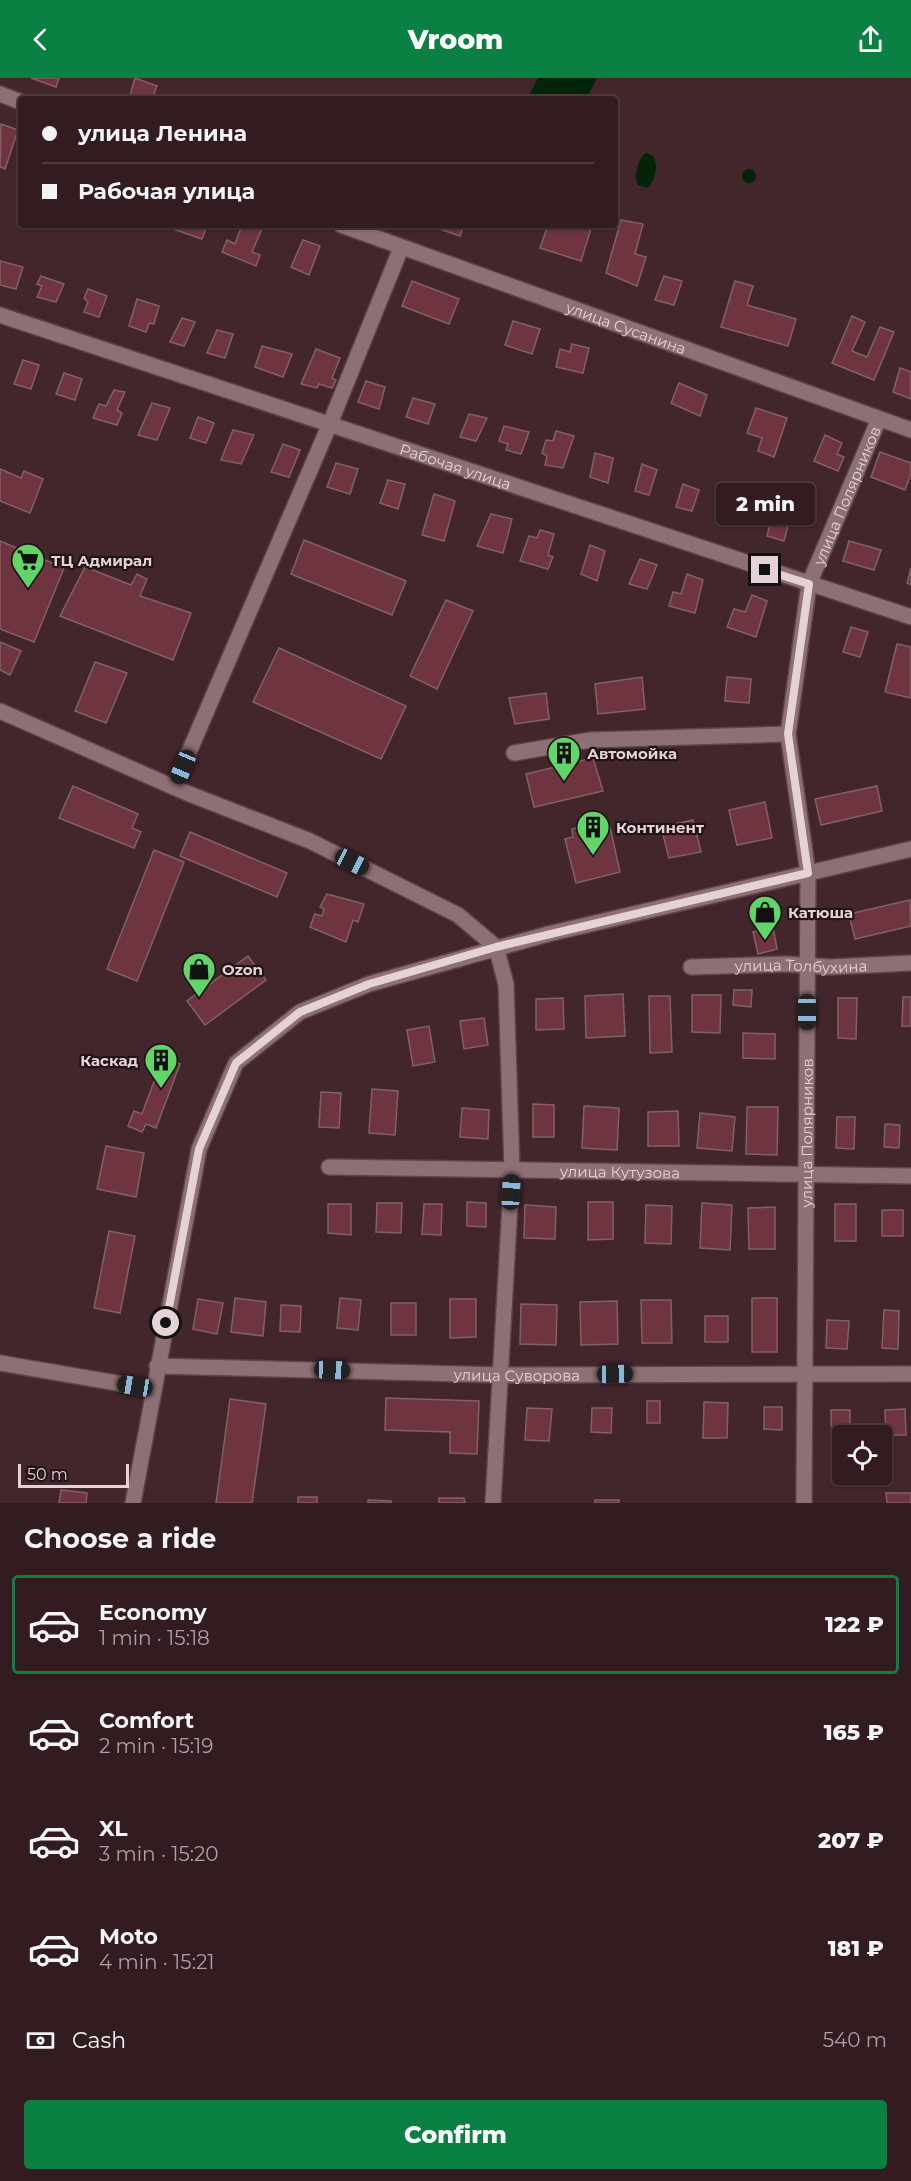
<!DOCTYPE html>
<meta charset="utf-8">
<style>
body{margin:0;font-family:Montserrat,sans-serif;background:#3a2529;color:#f1f3f6;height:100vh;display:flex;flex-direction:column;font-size:22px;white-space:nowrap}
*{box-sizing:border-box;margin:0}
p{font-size:20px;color:#a8a1a5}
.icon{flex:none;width:33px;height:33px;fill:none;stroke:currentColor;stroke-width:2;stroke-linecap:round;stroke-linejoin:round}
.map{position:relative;height:1425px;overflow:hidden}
.side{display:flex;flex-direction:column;background:#321c20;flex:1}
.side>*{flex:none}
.guide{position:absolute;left:18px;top:18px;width:600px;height:132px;border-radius:6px;box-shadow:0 2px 4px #0004,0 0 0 2px #4d3a3e;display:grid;align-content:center;height:132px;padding:0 24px;background:#321c20}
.tools{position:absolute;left:832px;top:1347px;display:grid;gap:12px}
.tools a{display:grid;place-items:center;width:60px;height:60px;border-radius:6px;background:#321c20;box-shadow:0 2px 4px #0004,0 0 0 2px #4d3a3e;font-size:30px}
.scale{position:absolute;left:18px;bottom:15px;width:111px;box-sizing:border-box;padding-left:6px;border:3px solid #e5d2d4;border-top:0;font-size:16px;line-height:21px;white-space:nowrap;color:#e5d2d4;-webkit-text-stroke:4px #211416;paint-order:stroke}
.end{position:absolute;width:27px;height:27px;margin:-14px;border:8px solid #e5d2d4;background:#111;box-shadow:0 0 0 3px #111}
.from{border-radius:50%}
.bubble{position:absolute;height:42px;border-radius:6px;background:#321c20;box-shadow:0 2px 4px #0004,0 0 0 2px #4d3a3e;font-size:20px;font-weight:800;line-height:42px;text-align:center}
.car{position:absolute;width:18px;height:36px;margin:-18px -9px;border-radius:8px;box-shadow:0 0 4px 2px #0007;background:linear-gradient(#222 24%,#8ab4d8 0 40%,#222 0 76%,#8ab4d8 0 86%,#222 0)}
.guide b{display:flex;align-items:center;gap:21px;height:57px;font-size:22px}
.guide b+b{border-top:2px solid #4d3a3e}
.guide i{width:15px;height:15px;background:#f1f3f6}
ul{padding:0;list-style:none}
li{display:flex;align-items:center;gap:18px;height:99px;margin:0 12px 9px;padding:0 12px;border:3px solid transparent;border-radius:6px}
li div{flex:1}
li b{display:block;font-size:22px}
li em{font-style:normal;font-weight:800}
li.selected{border-color:#0b8043}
li>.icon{width:54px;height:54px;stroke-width:1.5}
h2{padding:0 24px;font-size:27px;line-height:72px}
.pay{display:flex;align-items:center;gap:15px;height:66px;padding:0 24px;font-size:22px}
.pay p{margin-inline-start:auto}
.primary-button{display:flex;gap:12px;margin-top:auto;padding:12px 24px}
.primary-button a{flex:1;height:69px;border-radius:6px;background:#0b8043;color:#fff;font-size:24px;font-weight:800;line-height:69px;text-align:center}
header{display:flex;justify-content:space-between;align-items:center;height:78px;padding:0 24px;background:#0b8043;color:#fff;font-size:27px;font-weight:800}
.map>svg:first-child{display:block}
.water{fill:#032406}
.building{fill:#6e343f;stroke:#826166;stroke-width:1.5}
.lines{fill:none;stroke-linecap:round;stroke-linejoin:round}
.minor-casing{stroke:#5d4246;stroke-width:18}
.minor{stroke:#8d7074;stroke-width:15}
.route{stroke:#e5d2d4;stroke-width:8}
.labels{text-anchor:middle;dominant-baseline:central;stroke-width:4.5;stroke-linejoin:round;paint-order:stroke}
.street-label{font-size:15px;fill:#e5d2d4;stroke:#211416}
.poi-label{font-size:15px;font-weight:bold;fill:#e5d2d4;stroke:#211416;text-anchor:start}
</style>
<header><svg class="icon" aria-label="back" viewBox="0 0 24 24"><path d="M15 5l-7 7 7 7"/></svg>Vroom<svg class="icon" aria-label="share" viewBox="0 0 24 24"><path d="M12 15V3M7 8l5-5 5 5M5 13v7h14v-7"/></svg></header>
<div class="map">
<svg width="911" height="1425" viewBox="0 0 911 1425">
<rect width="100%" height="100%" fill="#43262b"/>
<!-- water -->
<g class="water">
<polygon points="538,0 597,0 586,21 527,21"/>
<path d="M646,75L653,78C659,87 655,104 647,110L638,107C633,98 638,80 646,75Z"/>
<circle cx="749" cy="98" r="7"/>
</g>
<!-- building -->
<g class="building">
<polygon points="31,0 59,0 56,9"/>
<polygon points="135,0 157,8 152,21 144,16 143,21 129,21"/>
<polygon points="1,46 18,52 5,91 0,89"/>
<polygon points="621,142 643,146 635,176 646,179 637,208 606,195"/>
<polygon points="175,147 204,147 207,148 202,161 173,151"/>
<polygon points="242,147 263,148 252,174 260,177 256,188 222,174 227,162 235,166"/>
<polygon points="428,147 464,147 460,158"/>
<polygon points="548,147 592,147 581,183 540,170"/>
<polygon points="303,162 320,168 309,197 291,189"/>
<polygon points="0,183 23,189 16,211 0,207"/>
<polygon points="41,198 64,206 56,224 37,219 42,208 37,206"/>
<polygon points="664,198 682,203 674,227 655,222"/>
<polygon points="412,203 459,221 449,246 402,228"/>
<polygon points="735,203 753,208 747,227 796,241 788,268 721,249"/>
<polygon points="88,211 107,218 99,239 84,234 88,224 84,220"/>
<polygon points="137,221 159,228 154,246 149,245 146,254 129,248"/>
<polygon points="852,238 865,244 852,273 867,279 880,249 894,254 874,302 832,285"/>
<polygon points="182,240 195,244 184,268 170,264"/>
<polygon points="513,243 540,251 532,276 505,267"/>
<polygon points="217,252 233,256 225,280 207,275"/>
<polygon points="572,266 589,270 583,295 556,289 560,271 570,274"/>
<polygon points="262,268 292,276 283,299 255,289"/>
<polygon points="316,271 340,280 332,300 336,302 332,310 319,306 317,310 301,306"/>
<polygon points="23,282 39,287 31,311 14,306"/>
<polygon points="900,290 911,294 911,321 893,314"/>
<polygon points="64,295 82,301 75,322 56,316"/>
<polygon points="366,303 385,309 379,331 358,324"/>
<polygon points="679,305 707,317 700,338 671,325"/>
<polygon points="114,312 125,314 117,332 122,335 117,347 93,340 99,326 106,328"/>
<polygon points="413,320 435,326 428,346 406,339"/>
<polygon points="152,325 170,330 157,362 138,357"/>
<polygon points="756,330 787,340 774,379 758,373 762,360 747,355"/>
<polygon points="469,336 487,340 476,363 460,359"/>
<polygon points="198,339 214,345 206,365 190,360"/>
<polygon points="504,348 529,354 521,376 506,372 508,366 499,363"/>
<polygon points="233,352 254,357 241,386 221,382"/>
<polygon points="556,353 574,358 563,390 545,387 547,378 542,375 546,362 553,363"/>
<polygon points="825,357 842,365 837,376 844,379 838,393 814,383"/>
<polygon points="283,366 300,372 289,399 271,394"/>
<polygon points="880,374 911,385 911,395 905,412 871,399"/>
<polygon points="595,375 613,380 608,405 590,399"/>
<polygon points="336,385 358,391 350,416 327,409"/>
<polygon points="642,386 657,392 649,417 635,413"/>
<polygon points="0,391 21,400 24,393 43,401 30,435 0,423"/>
<polygon points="388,402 405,406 398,431 380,425"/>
<polygon points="683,406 699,412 692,433 676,429"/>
<polygon points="434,416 455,423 444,463 422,457"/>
<polygon points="727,420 745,425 739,448 719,443"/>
<polygon points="774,430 791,435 784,463 767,458"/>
<polygon points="491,436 512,441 503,475 477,468"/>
<polygon points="540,452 554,456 548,477 553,479 548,491 520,483 529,458 537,460"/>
<polygon points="304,462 406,503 392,537 291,496"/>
<polygon points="0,463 64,490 34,564 0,551"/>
<polygon points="849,463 881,472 874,492 843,483"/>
<polygon points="590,467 605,473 597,503 581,496"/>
<polygon points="640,481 657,487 647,511 629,506"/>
<polygon points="85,489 131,507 137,496 147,501 140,518 191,535 173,582 60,538"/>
<polygon points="911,490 911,507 907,505"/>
<polygon points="687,496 703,502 695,535 669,528 673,514 681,516"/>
<polygon points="752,517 767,523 756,559 727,549 734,531 745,534"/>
<polygon points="446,522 473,533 437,611 410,598"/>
<polygon points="851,549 868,554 860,579 843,574"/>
<polygon points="0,564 21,573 10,597 0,592"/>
<polygon points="897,566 911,569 911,620 885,614"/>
<polygon points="279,570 406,628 381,681 253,624"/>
<polygon points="95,584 127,595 106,645 75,633"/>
<polygon points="642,599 645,631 598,636 595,606"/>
<polygon points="727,599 751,601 749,625 725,623"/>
<polygon points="546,615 549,641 515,646 509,620"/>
<polygon points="593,680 603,713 534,729 526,696"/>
<polygon points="73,708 138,736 132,750 141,754 134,770 59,740"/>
<polygon points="877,708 882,733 821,747 815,721"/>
<polygon points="765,724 772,760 737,767 729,732"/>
<polygon points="693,742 701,774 669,780 661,749"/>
<polygon points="593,745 595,752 610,749 620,794 576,805 565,761 573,759 572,751"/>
<polygon points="190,754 287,795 277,819 180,778"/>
<polygon points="154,772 184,784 137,903 107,891"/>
<polygon points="327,816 364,826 358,844 353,842 346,864 310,849 315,836 322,838 324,831 320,829"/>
<polygon points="910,822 911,848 855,861 849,836"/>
<polygon points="773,849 777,871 758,876 753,854"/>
<polygon points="248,878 266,902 205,947 187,923"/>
<polygon points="734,912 752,912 751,929 733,927"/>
<polygon points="623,916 625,958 586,960 585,918"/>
<polygon points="692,917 721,917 720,955 692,954"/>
<polygon points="649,918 670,918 672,974 650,975"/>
<polygon points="903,919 911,919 911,948 902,948"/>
<polygon points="563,920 564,951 536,952 536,921"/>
<polygon points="838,920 857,920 856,961 838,960"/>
<polygon points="484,940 488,967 464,971 460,943"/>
<polygon points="429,948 435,984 413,988 407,952"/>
<polygon points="743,955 775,956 775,981 743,980"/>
<polygon points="158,967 170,972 167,981 180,986 156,1050 146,1046 142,1054 128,1048 134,1033 142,1036 159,990 150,986"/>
<polygon points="372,1011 398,1013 395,1057 369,1055"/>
<polygon points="321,1014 341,1015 339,1050 319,1049"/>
<polygon points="533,1026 554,1027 554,1059 533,1059"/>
<polygon points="584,1028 619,1030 617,1072 582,1070"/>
<polygon points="747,1029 778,1029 777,1077 746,1076"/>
<polygon points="462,1030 489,1032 488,1061 460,1059"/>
<polygon points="678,1033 679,1068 648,1068 648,1034"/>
<polygon points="700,1035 735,1039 732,1073 697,1070"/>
<polygon points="837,1039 855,1039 854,1071 836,1070"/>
<polygon points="885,1046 900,1047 899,1070 884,1069"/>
<polygon points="106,1068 144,1075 136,1119 97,1111"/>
<polygon points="467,1124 486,1125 486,1149 467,1148"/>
<polygon points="588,1124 613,1124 613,1161 588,1162"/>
<polygon points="377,1125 402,1125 401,1155 376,1154"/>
<polygon points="702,1125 732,1127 730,1172 700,1170"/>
<polygon points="328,1126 351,1126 351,1157 328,1155"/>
<polygon points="424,1126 442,1126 441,1157 422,1156"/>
<rect x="835" y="1126" width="21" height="37"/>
<polygon points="525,1127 556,1129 555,1161 524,1160"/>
<polygon points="646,1127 672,1128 671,1166 645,1165"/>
<polygon points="775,1129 775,1171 749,1171 748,1130"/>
<rect x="882" y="1132" width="21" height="26"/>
<polygon points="109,1153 135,1158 120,1235 94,1230"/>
<polygon points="235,1220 266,1224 263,1258 231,1254"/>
<polygon points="340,1220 361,1222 358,1252 337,1250"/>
<rect x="752" y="1220" width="25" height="54"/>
<polygon points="198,1221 223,1225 217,1256 193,1251"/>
<polygon points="450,1221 476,1221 476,1259 450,1260"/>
<polygon points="641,1222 671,1222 672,1265 642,1265"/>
<polygon points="617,1223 618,1266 581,1267 580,1224"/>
<rect x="391" y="1225" width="25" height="32"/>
<polygon points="521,1226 557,1227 556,1267 520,1266"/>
<polygon points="281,1227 301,1228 300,1254 280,1253"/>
<polygon points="884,1232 899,1233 898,1271 882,1270"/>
<rect x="705" y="1238" width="23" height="26"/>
<polygon points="827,1242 849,1243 847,1271 826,1270"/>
<polygon points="386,1320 479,1323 477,1376 450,1375 450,1354 385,1352"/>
<polygon points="230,1321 266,1326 252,1425 216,1425"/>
<rect x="647" y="1323" width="13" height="22"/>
<polygon points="704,1324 728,1325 727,1360 703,1360"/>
<polygon points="764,1329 782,1329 782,1352 764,1351"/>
<polygon points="527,1330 552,1331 549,1363 525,1362"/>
<polygon points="592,1330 612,1330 611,1355 591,1354"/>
<polygon points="905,1331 906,1357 886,1357 885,1332"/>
<polygon points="831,1332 850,1332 850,1358 843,1358 843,1375 832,1375"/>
<polygon points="61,1412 87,1415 86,1425 59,1425"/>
<polygon points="886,1415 911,1415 911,1425 887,1425"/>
<rect x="298" y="1419" width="19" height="6"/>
<polygon points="439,1420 464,1420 465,1425 439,1425"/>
<polygon points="368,1422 391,1423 391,1425 368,1425"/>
<rect x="595" y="1422" width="24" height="3"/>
</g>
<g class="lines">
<defs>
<g id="minor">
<polyline points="0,16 21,24"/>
<path id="s1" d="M341,147L911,352"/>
<path id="s2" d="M0,237L911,539"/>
<polyline points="0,633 187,715 310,763 458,837 496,869 506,906 512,1091 493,1425"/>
<polyline points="514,675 590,662 788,656"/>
<polyline points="174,709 329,348 401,170"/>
<path id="s3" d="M691,889L786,886L830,889L911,885"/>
<path id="s4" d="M329,1089L911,1098"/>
<polyline points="0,1285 152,1311"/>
<path id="s5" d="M157,1288L500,1297L911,1296"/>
<polyline points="133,1425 199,1071 236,985 300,934 369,906 548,856 911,771"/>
<path id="s6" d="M804,1425L808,795L788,656L809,506L879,341"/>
</g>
</defs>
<!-- minor casing -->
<use href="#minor" class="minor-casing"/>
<!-- minor -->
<use href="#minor" class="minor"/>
</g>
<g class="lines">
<!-- route -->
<polyline class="route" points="166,1245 199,1071 236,985 300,934 369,906 496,869 808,795 788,656 809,506 765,492"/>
</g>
<!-- icons -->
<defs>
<symbol id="supermarket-pin" viewBox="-11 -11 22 30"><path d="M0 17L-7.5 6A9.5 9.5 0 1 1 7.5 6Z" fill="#61d46a" stroke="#211416"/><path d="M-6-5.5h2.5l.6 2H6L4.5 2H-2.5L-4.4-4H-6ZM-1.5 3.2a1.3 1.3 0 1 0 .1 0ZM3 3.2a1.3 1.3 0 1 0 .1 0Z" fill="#111"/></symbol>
<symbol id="building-pin" viewBox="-11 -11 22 30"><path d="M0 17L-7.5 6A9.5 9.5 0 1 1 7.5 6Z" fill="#61d46a" stroke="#211416"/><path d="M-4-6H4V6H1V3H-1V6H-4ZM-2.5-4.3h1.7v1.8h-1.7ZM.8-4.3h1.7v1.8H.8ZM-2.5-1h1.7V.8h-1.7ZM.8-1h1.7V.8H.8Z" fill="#111"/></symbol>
<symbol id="shop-pin" viewBox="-11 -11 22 30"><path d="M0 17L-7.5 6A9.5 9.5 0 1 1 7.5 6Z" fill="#61d46a" stroke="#211416"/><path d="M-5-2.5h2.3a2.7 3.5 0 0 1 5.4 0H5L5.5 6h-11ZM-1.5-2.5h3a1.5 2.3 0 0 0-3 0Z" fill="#111"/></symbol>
</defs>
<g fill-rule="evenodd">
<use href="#supermarket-pin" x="9" y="463" width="38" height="52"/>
<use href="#building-pin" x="545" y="656" width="38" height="52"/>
<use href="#building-pin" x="574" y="730" width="38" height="52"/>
<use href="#shop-pin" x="746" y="815" width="38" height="52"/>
<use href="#shop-pin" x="180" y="872" width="38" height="52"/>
<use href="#building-pin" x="142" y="963" width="38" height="52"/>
</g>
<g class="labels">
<!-- street labels -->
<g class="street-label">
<text stroke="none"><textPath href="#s1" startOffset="303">улица Сусанина</textPath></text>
<text stroke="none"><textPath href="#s2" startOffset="480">Рабочая улица</textPath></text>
<text stroke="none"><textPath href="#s6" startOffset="1018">улица Полярников</textPath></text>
<text stroke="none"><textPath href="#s3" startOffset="110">улица Толбухина</textPath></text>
<text stroke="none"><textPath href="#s6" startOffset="370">улица Полярников</textPath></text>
<text stroke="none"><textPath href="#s4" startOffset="291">улица Кутузова</textPath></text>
<text stroke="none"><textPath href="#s5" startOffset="360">улица Суворова</textPath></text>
</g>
<!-- poi labels -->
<g class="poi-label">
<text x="51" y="482">ТЦ Адмирал</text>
<text x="587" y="675">Автомойка</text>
<text x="616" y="749">Континент</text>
<text x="788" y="834">Катюша</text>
<text x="222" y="891">Ozon</text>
<text x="138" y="982" text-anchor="end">Каскад</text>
</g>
</g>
</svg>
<div class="tools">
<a><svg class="icon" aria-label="locate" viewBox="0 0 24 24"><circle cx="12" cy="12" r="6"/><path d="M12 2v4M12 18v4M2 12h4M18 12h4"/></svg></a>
</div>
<div class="scale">50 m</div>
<i class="end from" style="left:166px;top:1245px"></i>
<i class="end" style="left:765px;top:492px"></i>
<div class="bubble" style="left:716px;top:405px;width:99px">2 min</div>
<i class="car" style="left:183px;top:689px;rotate:203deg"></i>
<i class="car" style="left:352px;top:784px;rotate:117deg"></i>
<i class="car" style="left:807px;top:934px;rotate:180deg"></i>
<i class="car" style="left:511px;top:1114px;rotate:3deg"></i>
<i class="car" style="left:332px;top:1292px;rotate:92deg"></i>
<i class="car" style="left:615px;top:1296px;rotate:89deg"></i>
<i class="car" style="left:135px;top:1308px;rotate:280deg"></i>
<div class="guide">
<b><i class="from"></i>улица Ленина</b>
<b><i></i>Рабочая улица</b>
</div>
</div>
<section class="side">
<h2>Choose a ride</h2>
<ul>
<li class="selected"><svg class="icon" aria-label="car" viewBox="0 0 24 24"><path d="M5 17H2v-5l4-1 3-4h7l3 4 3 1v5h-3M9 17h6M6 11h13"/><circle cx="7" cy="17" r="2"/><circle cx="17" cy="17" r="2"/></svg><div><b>Economy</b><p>1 min · 15:18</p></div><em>122 ₽</em></li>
<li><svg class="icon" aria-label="car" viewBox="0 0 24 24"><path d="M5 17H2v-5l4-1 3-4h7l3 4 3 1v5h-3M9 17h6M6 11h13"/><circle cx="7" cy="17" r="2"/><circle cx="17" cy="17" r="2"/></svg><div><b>Comfort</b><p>2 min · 15:19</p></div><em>165 ₽</em></li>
<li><svg class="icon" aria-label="car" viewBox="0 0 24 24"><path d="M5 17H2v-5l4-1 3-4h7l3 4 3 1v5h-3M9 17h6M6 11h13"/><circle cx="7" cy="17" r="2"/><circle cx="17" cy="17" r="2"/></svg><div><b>XL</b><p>3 min · 15:20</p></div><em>207 ₽</em></li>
<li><svg class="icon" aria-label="car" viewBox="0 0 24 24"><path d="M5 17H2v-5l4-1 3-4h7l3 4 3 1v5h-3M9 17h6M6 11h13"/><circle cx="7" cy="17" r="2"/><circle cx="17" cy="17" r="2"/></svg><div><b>Moto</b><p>4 min · 15:21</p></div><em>181 ₽</em></li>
</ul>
<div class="pay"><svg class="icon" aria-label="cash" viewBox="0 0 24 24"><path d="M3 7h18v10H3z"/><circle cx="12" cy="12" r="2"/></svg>Cash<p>540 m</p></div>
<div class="primary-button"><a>Confirm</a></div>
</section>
